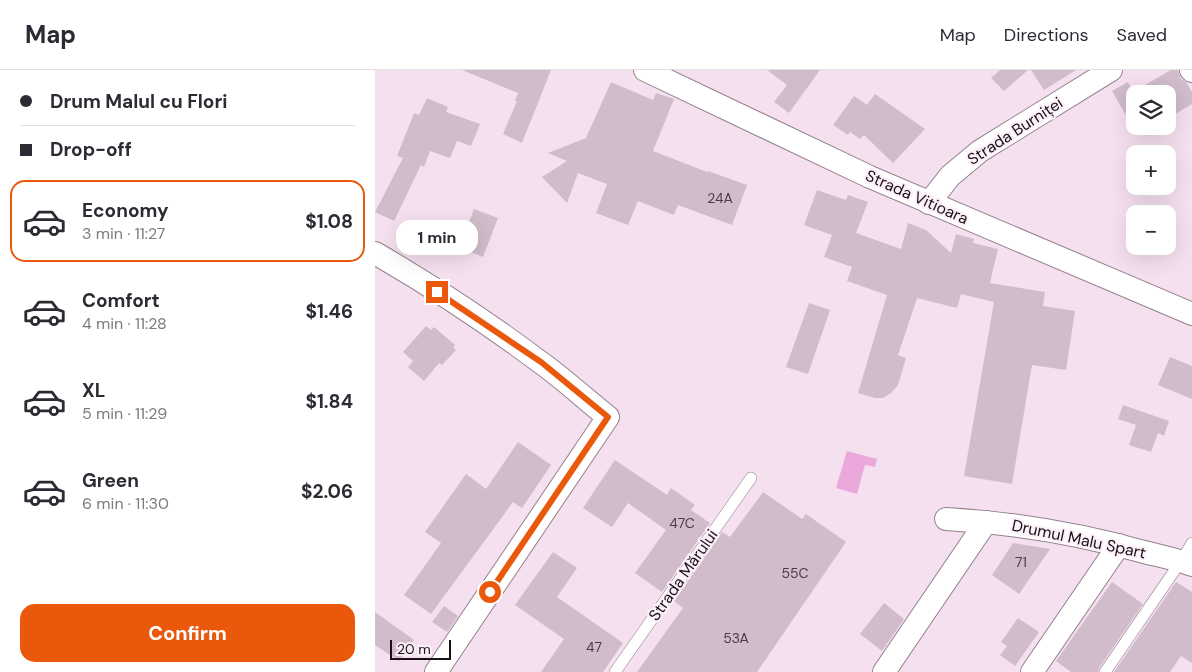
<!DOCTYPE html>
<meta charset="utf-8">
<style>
body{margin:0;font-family:"DM Sans",sans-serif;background:#f7f7f7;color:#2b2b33;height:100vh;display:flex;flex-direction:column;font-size:19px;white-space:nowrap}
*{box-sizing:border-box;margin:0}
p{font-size:16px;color:#7c7c81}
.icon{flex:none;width:28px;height:28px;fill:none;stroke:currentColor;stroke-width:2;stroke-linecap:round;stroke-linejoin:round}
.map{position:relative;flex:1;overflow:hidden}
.side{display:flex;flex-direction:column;background:#fff;width:375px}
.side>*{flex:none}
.hud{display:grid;align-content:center;height:110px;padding:0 20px;background:#fff}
.fabs{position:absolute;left:751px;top:15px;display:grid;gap:10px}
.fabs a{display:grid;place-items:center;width:50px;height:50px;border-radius:10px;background:#fff;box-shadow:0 5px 20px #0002;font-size:25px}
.scale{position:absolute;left:15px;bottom:12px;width:61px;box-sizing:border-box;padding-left:5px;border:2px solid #191318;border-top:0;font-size:14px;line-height:18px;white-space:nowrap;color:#191318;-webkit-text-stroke:4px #fdf0f9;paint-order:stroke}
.end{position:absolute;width:22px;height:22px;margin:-11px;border:6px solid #ea580c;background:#fff;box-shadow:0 0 0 2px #fff}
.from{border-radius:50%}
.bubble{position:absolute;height:35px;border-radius:15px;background:#fff;box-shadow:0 5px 20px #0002;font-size:16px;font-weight:700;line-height:35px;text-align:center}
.hud b{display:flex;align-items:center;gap:18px;height:48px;font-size:19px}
.hud b+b{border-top:1px solid #e1e1e2}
.hud i{width:12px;height:12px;background:#2b2b33}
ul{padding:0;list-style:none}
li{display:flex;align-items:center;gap:15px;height:82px;margin:0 10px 8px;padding:0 10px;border:2px solid transparent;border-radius:15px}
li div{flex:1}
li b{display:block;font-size:19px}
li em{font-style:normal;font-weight:700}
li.active{border-color:#ea580c}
li>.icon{width:45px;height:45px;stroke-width:1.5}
.cta{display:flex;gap:10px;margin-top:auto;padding:10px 20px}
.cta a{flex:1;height:58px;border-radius:15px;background:#ea580c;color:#fff;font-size:20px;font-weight:700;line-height:58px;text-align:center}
header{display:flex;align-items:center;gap:30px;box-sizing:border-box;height:70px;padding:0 25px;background:#fff;border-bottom:1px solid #e1e1e2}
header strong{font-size:24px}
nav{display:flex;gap:28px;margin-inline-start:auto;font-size:18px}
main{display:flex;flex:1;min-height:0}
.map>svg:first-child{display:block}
.water{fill:#eba8db}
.building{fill:#d0bcca}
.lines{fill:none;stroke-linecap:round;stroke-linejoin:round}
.service-casing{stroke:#93808e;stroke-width:12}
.minor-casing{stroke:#93808e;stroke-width:24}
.service{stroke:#fff;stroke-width:11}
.minor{stroke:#fff;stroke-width:22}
.route{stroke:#ea580c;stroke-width:6}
.labels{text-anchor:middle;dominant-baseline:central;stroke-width:4.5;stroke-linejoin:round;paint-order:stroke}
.number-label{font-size:14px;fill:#473d44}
.street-label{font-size:16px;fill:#191318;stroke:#fdf0f9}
</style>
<header>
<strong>Map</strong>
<nav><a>Map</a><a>Directions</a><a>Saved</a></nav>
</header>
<main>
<section class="side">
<div class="hud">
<b><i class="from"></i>Drum Malul cu Flori</b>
<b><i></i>Drop-off</b>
</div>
<ul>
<li class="active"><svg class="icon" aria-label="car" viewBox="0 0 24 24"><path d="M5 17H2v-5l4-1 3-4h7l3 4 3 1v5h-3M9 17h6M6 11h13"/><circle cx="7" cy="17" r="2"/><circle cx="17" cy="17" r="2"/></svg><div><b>Economy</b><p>3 min · 11:27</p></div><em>$1.08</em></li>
<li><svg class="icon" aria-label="car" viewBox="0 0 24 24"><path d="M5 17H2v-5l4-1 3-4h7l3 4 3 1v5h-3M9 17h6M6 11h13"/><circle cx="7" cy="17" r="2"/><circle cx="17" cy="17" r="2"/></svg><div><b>Comfort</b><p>4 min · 11:28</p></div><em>$1.46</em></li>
<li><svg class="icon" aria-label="car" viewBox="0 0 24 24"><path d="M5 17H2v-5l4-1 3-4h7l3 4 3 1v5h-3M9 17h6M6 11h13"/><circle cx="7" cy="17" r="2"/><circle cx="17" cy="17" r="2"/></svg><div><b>XL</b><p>5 min · 11:29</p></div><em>$1.84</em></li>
<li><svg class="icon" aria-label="car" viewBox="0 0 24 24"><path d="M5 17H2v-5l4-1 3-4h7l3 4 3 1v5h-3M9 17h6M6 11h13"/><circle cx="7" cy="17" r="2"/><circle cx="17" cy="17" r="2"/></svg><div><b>Green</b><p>6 min · 11:30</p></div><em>$2.06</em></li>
</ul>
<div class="cta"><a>Confirm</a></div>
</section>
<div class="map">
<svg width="817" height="602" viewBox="0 0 817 602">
<rect width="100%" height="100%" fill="#f5e0ef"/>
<!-- water -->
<polygon class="water" points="472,381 502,389 500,397 490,395 482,424 461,418"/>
<!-- building -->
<g class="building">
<polygon points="87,0 176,0 147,73 128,64 142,31 140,31 143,23"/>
<polygon points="392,0 445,0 414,43 399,32 412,15"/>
<polygon points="625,0 653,0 629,21 616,8"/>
<polygon points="656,0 701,0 669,20"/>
<polygon points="796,0 803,0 806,9 811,12 817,22 817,34 792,49 792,24 759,24 760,61 737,21 753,12 758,22"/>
<polygon points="236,12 278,30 281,23 299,29 278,81 332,102 333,101 372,115 357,155 303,135 299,145 263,131 253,155 221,143 232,114 203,103 192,133 167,107 192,91 173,83 211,68"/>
<polygon points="500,24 550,59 518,93 489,65 485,69 475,62 473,65 458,55 479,26 492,35"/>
<polygon points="52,28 73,37 71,42 105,54 96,76 82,71 75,88 55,81 49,97 46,95 19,151 0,142 28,88 22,86 39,43 44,45"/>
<polygon points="442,120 471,130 473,125 493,132 481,163 526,179 533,153 551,160 576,183 581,164 599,169 598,173 623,179 615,213 670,222 668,236 700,241 691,300 657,295 637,414 589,406 619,232 586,224 582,238 542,228 523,285 531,288 523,315 516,323 508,328 500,328 483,323 512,225 472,211 477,197 449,187 457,165 429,155"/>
<polygon points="99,139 123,148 108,187 84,177"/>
<polygon points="434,233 455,240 433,304 411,297"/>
<polygon points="51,256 56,260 59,257 80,275 78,277 81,280 67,295 64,293 49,311 33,297 38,291 28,282"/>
<polygon points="795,287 817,296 817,329 783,315"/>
<polygon points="748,335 794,351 789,366 783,363 776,382 754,375 761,355 743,349"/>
<polygon points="143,372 176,395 147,438 138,432 56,544 29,525 66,473 50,462 91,404 111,419"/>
<polygon points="240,390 292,425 296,418 320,435 316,440 335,453 287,522 260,503 291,460 253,433 237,457 208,438"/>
<polygon points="388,422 427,449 431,444 471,472 382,602 262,602 308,538 299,531 347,462 355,467"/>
<polygon points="638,473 675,479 644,524 617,505"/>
<polygon points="178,482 202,498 182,527 248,573 228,602 166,602 189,569 140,535"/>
<polygon points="737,512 768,534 724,598 723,602 696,602 681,591"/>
<polygon points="801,512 817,522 817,593 806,586 795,602 739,602"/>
<polygon points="509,533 529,549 507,581 485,564"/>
<polygon points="69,536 83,546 72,562 57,552"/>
<polygon points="0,542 39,570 24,591 0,575"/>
<polygon points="643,548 664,562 640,596 625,585 632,576 626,572"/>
</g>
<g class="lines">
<defs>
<g id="service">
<polyline points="240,602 376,408"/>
<polyline points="730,602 806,491 817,473"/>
</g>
<g id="minor">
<polyline points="270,0 495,107 817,244"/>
<polyline points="816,0 817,1"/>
<polyline points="554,133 575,106 605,81 736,0"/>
<path d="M0,183C57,216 113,253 165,292C189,309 210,329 233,347L61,602"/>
<path d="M571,449C641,453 701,463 769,482C785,486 801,489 817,495"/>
<polyline points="509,602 611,452"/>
<polyline points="657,602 744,475"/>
</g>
</defs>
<!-- service casing -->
<use href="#service" class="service-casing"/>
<!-- minor casing -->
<use href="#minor" class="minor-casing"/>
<!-- service -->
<use href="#service" class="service"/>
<!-- minor -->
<use href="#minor" class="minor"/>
</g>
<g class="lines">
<!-- route -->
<polyline class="route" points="62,222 166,292 233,347 115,522"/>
</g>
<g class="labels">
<!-- number labels -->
<g class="number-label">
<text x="345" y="128">24A</text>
<text x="307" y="453">47C</text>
<text x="646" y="492">71</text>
<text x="420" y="503">55C</text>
<text x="361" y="568">53A</text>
<text x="219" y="577">47</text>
</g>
<!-- street labels -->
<g class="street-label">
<text transform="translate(640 61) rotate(-33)">Strada Burniței</text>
<text transform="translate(542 127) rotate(24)">Strada Vitioara</text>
<text transform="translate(704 469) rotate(12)">Drumul Malu Spart</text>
<text transform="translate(308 505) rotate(-55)">Strada Mărului</text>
</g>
</g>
</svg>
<div class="fabs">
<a><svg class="icon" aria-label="layers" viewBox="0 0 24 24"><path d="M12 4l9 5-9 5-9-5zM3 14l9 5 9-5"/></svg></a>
<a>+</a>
<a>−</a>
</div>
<div class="scale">20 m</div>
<i class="end from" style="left:115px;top:522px"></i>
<i class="end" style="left:62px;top:222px"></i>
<div class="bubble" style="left:21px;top:150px;width:82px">1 min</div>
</div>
</main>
